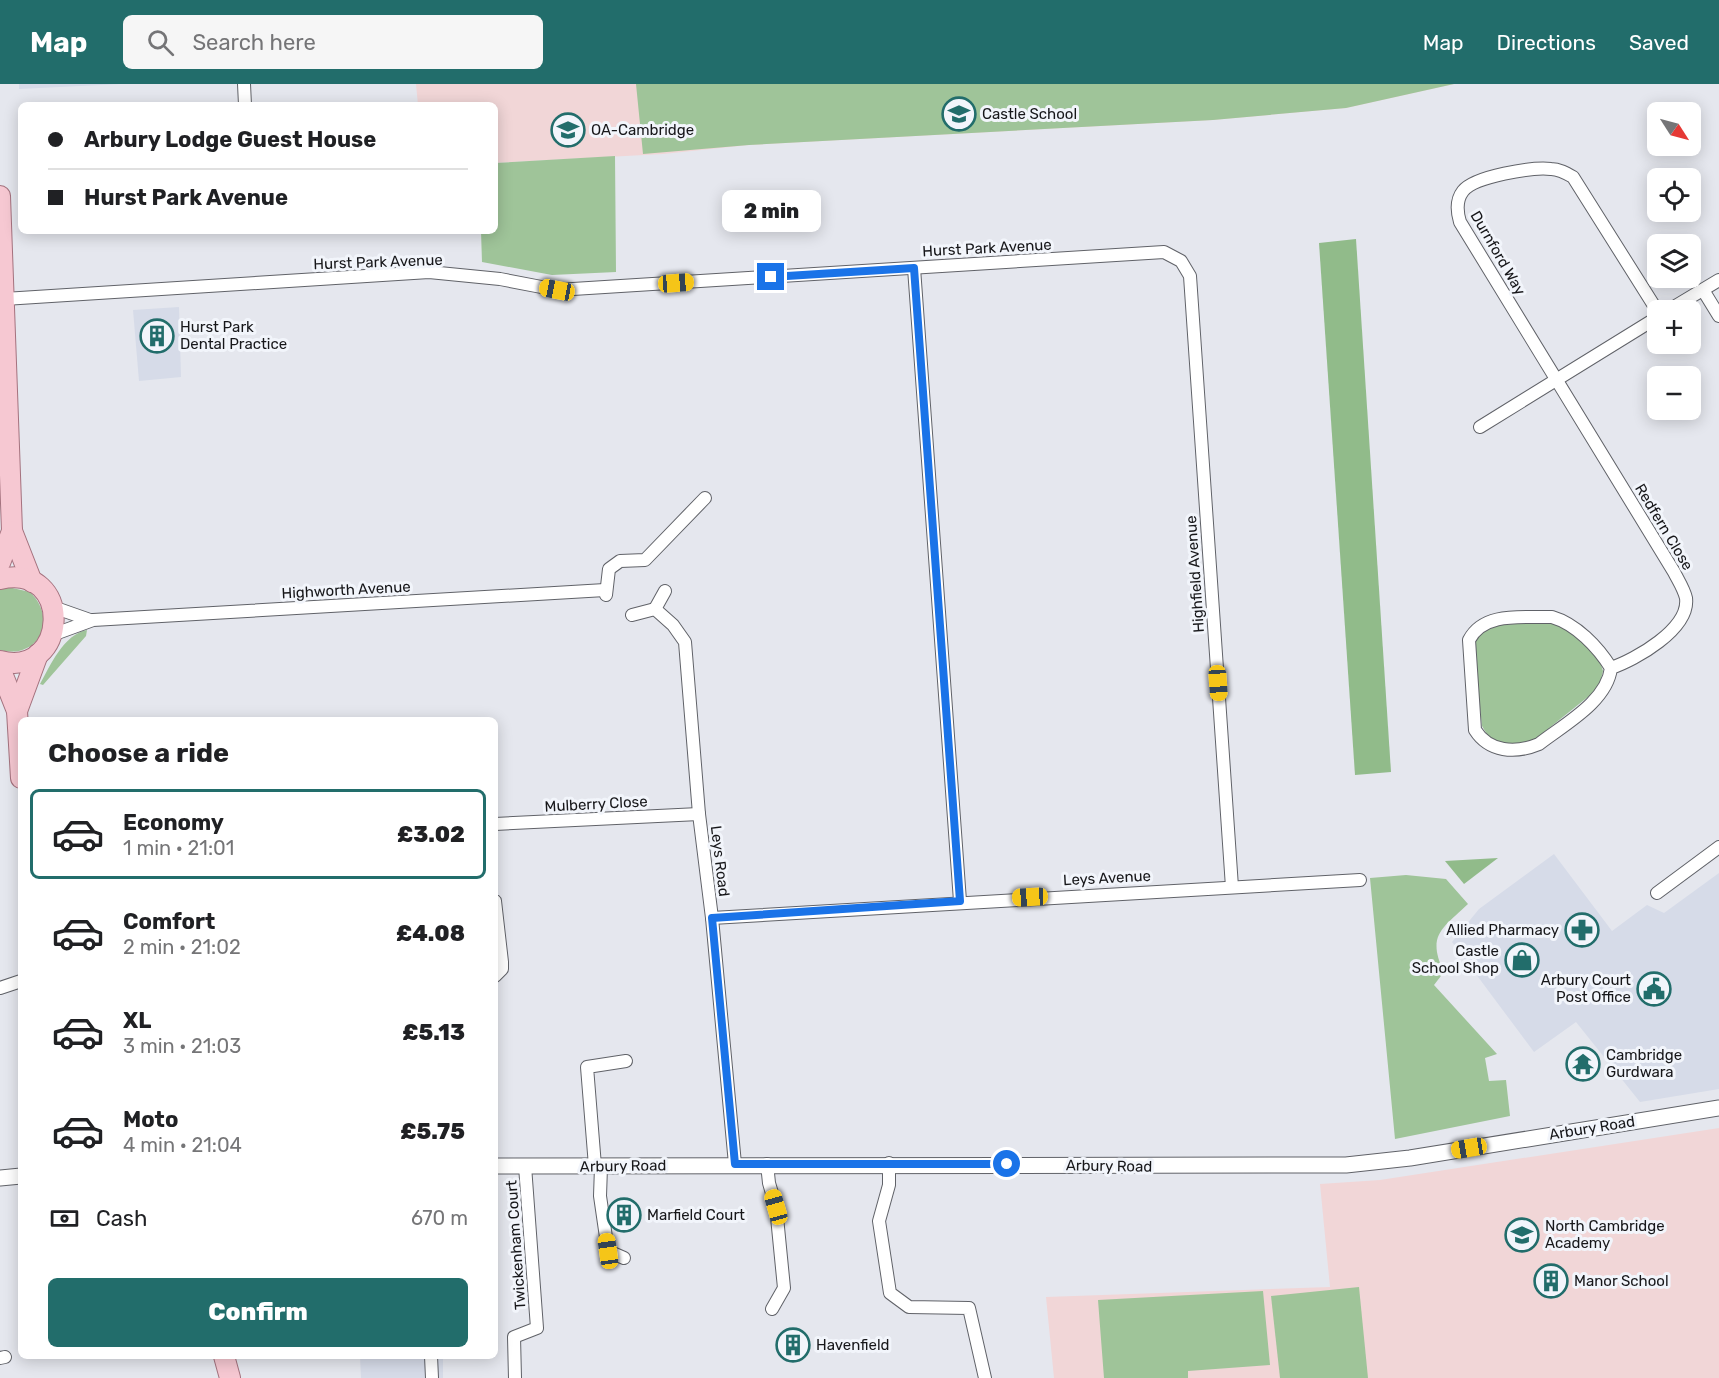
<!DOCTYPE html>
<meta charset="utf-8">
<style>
body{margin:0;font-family:Rubik,sans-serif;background:#f6f6f6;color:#202124;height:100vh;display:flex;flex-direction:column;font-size:22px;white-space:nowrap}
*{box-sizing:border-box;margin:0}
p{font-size:20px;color:#757577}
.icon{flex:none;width:33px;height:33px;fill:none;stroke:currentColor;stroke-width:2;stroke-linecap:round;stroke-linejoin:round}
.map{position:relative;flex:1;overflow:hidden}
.panel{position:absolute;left:18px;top:633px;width:480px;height:642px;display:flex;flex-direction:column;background:#fff;border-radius:9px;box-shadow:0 3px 15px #0003}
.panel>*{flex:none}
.banner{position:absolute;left:18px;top:18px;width:480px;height:132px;border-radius:9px;box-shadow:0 3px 15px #0003;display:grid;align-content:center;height:132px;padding:0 30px;background:#fff}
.needle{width:39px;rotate:126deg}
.buttons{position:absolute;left:1647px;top:18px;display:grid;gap:12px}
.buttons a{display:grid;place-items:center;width:54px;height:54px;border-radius:9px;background:#fff;box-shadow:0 3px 15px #0003;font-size:30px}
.end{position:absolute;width:27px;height:27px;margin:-14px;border:8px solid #1a73e8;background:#fff;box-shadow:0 0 0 3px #fff}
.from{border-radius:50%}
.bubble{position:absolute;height:42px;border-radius:9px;background:#fff;box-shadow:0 3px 15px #0003;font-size:20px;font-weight:800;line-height:42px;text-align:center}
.car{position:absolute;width:18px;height:36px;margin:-18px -9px;border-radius:8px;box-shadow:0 0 4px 2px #0007;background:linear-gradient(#f5c518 24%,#345 0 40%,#f5c518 0 76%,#345 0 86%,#f5c518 0)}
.banner b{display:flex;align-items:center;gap:21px;height:57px;font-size:22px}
.banner b+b{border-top:2px solid #e0e0e0}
.banner i{width:15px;height:15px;background:#202124}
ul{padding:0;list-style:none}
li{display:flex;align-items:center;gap:18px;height:90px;margin:0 12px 9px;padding:0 18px;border:3px solid transparent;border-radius:9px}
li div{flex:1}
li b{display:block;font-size:22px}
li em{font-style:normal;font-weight:800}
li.selected{border-color:#226d6b}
li>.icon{width:54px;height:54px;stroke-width:1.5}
h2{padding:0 30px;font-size:27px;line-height:72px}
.pay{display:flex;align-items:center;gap:15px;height:66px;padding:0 30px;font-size:22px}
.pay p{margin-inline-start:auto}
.cta{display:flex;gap:12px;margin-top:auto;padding:12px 30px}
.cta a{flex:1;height:69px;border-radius:9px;background:#226d6b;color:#fff;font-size:24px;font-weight:800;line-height:69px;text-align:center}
header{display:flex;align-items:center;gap:36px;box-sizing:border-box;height:84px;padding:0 30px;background:#226d6b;color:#fff}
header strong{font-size:28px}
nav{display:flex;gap:33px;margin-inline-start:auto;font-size:21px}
.search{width:420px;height:54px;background:#f6f6f6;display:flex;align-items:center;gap:15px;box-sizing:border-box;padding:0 21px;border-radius:9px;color:#757577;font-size:22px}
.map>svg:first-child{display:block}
.built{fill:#d6dbe8}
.education{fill:#f1d6d7}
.green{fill:#9fc499}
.forest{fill:#91bb8a}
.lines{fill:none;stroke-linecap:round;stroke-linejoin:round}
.minor-casing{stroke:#606268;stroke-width:14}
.tertiary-casing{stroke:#606268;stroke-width:17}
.primary-casing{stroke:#a4727e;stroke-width:22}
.minor{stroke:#fff;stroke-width:12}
.tertiary{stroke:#fff;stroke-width:15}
.primary{stroke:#f6c8d2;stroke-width:20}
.route{stroke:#1a73e8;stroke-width:8}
.labels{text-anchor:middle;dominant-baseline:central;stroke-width:6;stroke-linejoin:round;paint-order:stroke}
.poi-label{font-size:15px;fill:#17171a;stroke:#f2f5fb;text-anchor:start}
.street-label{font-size:15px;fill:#17171a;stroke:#f2f5fb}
</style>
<header>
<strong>Map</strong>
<div class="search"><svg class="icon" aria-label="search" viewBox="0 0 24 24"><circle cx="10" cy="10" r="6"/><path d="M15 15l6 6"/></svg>Search here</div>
<nav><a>Map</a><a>Directions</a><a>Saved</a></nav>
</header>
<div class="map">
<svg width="1719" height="1294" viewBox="0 0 1719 1294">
<rect width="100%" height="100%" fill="#e5e7ee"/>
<!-- built -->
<g class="built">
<polygon points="19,0 121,0 19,5"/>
<polygon points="179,223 181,293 139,297 133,226"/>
<polygon points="1554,770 1612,847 1647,821 1664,829 1719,789 1719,1005 1640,1018 1576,938 1534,968 1452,858 1479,825"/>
<polygon points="360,1272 443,1272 443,1294 361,1294"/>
</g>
<!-- education -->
<g class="education">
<polygon points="416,0 1454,0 1346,24 1213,36 749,61 663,70 495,79 495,21 418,21"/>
<polygon points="1719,1044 1719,1294 1054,1294 1046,1213 1330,1203 1320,1100 1380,1096"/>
</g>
<!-- green -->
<g class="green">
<polygon points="636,0 1454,0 1346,24 1213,36 749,61 643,70"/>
<polygon points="615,72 616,188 552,191 482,178 481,147 495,147 495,79"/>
<path d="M8,503L30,508C58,535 39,576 0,566V506Z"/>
<polygon points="1552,538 1564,541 1599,574 1603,587 1599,604 1533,657 1503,661 1488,652 1482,642 1473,562 1480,549 1496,541"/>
<path d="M87,546L86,552L43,601L40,600C50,582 64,550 87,546Z"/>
<path d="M1406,791L1446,795L1468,820C1443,844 1426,851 1444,888L1434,901L1497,970L1485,974L1489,997L1506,996L1510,1032L1395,1055L1370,794Z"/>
<polygon points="1359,1203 1368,1294 1280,1294 1271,1212"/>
<polygon points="1263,1207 1270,1281 1188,1287 1188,1294 1104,1294 1098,1216"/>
</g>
<!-- forest -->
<g class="forest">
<polygon points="1356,155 1391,688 1355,691 1319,159"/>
<polygon points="1498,774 1464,800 1445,777"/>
</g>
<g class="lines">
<defs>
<g id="minor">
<polyline points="244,0 245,21"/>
<polyline points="914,184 960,817"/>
<polyline points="1703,206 1719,232"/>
<polyline points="4,215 429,188 500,195 557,206 1164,168 1181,177 1190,192 1232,803"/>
<polyline points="1669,226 1719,196"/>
<polyline points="1480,343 1658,233"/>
<polyline points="606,511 609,485 620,477 645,476 705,414"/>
<polyline points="53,523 90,536"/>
<polyline points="655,525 665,507"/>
<polyline points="632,531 655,525 673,541 685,558 699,730 712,834 735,1080"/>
<polyline points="52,551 93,536 605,506"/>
<path d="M1611,584C1598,563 1576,540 1552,533C1524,534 1484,527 1469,556L1475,646C1489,668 1515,670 1539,660C1563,641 1607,618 1611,584C1635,576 1690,545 1686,514C1684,505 1678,496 1674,488L1460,138C1457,128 1456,116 1463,107C1475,92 1532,83 1551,85C1559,85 1566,89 1573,93L1658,228"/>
<polyline points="495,740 699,730"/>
<polyline points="1657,809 1719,763"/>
<polyline points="495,817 502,878 502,885 495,892"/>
<polyline points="712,834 1360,796"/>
<polyline points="0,904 21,897"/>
<polyline points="889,1079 889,1101 879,1137 890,1209 909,1223 969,1224 985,1294"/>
<polyline points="767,1080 769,1099 776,1123 784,1204 772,1225"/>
<polyline points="595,1082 587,983 626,977"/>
<polyline points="601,1083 600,1112 608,1167 624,1174"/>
<polyline points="431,1272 432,1294"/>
<polyline points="0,1274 5,1273"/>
<polyline points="515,1294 514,1253 537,1244 525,1082"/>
</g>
<g id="tertiary">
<polyline points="495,1082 1346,1081 1410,1074 1719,1024"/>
<polyline points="0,1094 21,1092"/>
</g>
<g id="primary">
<polyline points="0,112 12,447 32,498"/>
<polyline points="0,479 12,447"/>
<path d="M0,495C74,478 69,595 0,577"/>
<polyline points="0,584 17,627 21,694"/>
<polyline points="17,627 38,570"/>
<polyline points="224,1272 230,1294"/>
</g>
</defs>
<!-- minor casing -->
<use href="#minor" class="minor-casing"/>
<!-- tertiary casing -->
<use href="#tertiary" class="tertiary-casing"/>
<!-- primary casing -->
<use href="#primary" class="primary-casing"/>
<!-- minor -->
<use href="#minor" class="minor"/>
<!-- tertiary -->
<use href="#tertiary" class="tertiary"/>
<!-- primary -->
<use href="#primary" class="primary"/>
</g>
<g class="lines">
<!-- route -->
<polyline class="route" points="771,193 914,184 960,817 712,834 735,1080 1007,1080"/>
</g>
<!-- icons -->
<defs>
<symbol id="school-ring" viewBox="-11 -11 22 22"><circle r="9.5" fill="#f2f5fb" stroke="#226d6b" stroke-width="1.5"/><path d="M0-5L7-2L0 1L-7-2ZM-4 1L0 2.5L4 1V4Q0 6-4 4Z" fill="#226d6b"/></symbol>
<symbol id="building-ring" viewBox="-11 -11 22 22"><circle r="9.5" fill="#f2f5fb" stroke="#226d6b" stroke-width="1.5"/><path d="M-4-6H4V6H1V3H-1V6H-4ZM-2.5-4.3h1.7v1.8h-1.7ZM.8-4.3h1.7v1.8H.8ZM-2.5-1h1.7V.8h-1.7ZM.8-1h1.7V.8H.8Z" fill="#226d6b"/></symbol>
<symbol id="pharmacy-ring" viewBox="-11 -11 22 22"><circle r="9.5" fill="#f2f5fb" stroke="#226d6b" stroke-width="1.5"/><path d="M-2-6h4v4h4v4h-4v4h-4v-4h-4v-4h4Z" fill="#226d6b"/></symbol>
<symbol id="shop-ring" viewBox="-11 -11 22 22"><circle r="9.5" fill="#f2f5fb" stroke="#226d6b" stroke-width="1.5"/><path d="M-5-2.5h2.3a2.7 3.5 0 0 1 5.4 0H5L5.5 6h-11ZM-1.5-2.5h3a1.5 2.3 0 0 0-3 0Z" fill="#226d6b"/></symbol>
<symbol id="civic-ring" viewBox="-11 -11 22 22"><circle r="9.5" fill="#f2f5fb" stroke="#226d6b" stroke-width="1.5"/><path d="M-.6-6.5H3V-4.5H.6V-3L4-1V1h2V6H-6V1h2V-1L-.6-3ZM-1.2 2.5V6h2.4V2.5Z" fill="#226d6b"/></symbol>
<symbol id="temple-ring" viewBox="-11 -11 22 22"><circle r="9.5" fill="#f2f5fb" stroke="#226d6b" stroke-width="1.5"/><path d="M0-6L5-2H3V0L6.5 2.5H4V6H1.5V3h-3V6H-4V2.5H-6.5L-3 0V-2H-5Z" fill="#226d6b"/></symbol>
</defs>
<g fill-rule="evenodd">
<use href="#school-ring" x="940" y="11" width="38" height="38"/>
<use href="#school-ring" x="549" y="27" width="38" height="38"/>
<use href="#building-ring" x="138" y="233" width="38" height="38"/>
<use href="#pharmacy-ring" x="1563" y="827" width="38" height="38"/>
<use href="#shop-ring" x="1503" y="857" width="38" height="38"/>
<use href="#civic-ring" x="1635" y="886" width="38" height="38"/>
<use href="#temple-ring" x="1564" y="961" width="38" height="38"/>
<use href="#building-ring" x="605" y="1112" width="38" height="38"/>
<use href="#school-ring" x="1503" y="1132" width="38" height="38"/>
<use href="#building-ring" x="1532" y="1178" width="38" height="38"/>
<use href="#building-ring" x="774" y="1242" width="38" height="38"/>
</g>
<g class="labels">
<!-- poi labels -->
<g class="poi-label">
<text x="982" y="30">Castle School</text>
<text x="591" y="46">OA-Cambridge</text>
<text x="180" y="243">Hurst Park<tspan x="180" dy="17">Dental Practice</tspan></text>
<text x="1559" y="846" text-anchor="end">Allied Pharmacy</text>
<text x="1499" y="867" text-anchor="end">Castle<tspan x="1499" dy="17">School Shop</tspan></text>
<text x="1631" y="896" text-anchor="end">Arbury Court<tspan x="1631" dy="17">Post Office</tspan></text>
<text x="1606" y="971">Cambridge<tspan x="1606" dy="17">Gurdwara</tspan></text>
<text x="647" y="1131">Marfield Court</text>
<text x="1545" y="1142">North Cambridge<tspan x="1545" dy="17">Academy</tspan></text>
<text x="1574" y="1197">Manor School</text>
<text x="816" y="1261">Havenfield</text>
</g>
<!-- street labels -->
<g class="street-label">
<text transform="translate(987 164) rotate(-3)">Hurst Park Avenue</text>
<text transform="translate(1498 169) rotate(60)">Durnford Way</text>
<text transform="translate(378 178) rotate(-2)">Hurst Park Avenue</text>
<text transform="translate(1664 443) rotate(59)">Redfern Close</text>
<text transform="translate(1195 490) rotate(-94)">Highfield Avenue</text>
<text transform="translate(346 506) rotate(-3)">Highworth Avenue</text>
<text transform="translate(596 720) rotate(-3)">Mulberry Close</text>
<text transform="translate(720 777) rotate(83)">Leys Road</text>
<text transform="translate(1107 794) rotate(-3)">Leys Avenue</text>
<text transform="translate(1592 1044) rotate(-9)">Arbury Road</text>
<text transform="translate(623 1082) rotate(-1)">Arbury Road</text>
<text transform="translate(1109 1082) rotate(1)">Arbury Road</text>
<text transform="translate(516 1161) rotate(-94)">Twickenham Court</text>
</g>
</g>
</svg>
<div class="buttons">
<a><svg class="needle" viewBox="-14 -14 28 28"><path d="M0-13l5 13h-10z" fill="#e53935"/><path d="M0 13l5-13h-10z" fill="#757577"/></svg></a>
<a><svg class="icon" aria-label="locate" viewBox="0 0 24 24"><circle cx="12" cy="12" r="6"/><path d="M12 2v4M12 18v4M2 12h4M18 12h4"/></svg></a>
<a><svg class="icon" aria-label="layers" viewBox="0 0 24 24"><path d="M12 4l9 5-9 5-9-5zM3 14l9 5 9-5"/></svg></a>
<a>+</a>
<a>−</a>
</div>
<i class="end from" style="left:1007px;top:1080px"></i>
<i class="end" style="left:771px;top:193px"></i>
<div class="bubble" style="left:722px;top:106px;width:99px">2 min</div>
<i class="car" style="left:676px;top:199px;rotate:86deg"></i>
<i class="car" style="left:557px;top:206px;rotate:281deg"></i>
<i class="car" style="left:1218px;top:599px;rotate:176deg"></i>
<i class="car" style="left:1030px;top:813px;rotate:267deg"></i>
<i class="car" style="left:1469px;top:1064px;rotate:261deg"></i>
<i class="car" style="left:776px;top:1123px;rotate:344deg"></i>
<i class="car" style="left:608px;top:1167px;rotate:352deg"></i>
<div class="banner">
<b><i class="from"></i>Arbury Lodge Guest House</b>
<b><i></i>Hurst Park Avenue</b>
</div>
<section class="panel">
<h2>Choose a ride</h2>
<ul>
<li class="selected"><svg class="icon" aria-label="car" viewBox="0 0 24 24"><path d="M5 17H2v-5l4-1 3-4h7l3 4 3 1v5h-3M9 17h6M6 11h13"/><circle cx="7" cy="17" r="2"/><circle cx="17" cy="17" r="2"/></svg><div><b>Economy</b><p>1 min · 21:01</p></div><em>£3.02</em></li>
<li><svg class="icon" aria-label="car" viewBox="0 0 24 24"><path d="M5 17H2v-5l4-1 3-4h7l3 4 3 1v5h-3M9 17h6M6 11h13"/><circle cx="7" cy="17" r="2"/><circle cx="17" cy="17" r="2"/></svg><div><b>Comfort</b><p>2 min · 21:02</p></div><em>£4.08</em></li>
<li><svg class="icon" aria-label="car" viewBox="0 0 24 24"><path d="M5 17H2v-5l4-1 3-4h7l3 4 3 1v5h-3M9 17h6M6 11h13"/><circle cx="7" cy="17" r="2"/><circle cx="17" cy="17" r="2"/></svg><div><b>XL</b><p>3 min · 21:03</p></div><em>£5.13</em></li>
<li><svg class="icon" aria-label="car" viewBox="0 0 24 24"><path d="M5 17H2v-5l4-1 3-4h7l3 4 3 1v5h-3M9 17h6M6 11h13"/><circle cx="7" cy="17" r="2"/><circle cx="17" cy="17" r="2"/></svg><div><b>Moto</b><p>4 min · 21:04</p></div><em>£5.75</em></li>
</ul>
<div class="pay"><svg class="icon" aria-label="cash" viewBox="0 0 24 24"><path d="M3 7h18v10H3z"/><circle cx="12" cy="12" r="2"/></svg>Cash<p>670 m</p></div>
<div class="cta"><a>Confirm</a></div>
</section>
</div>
